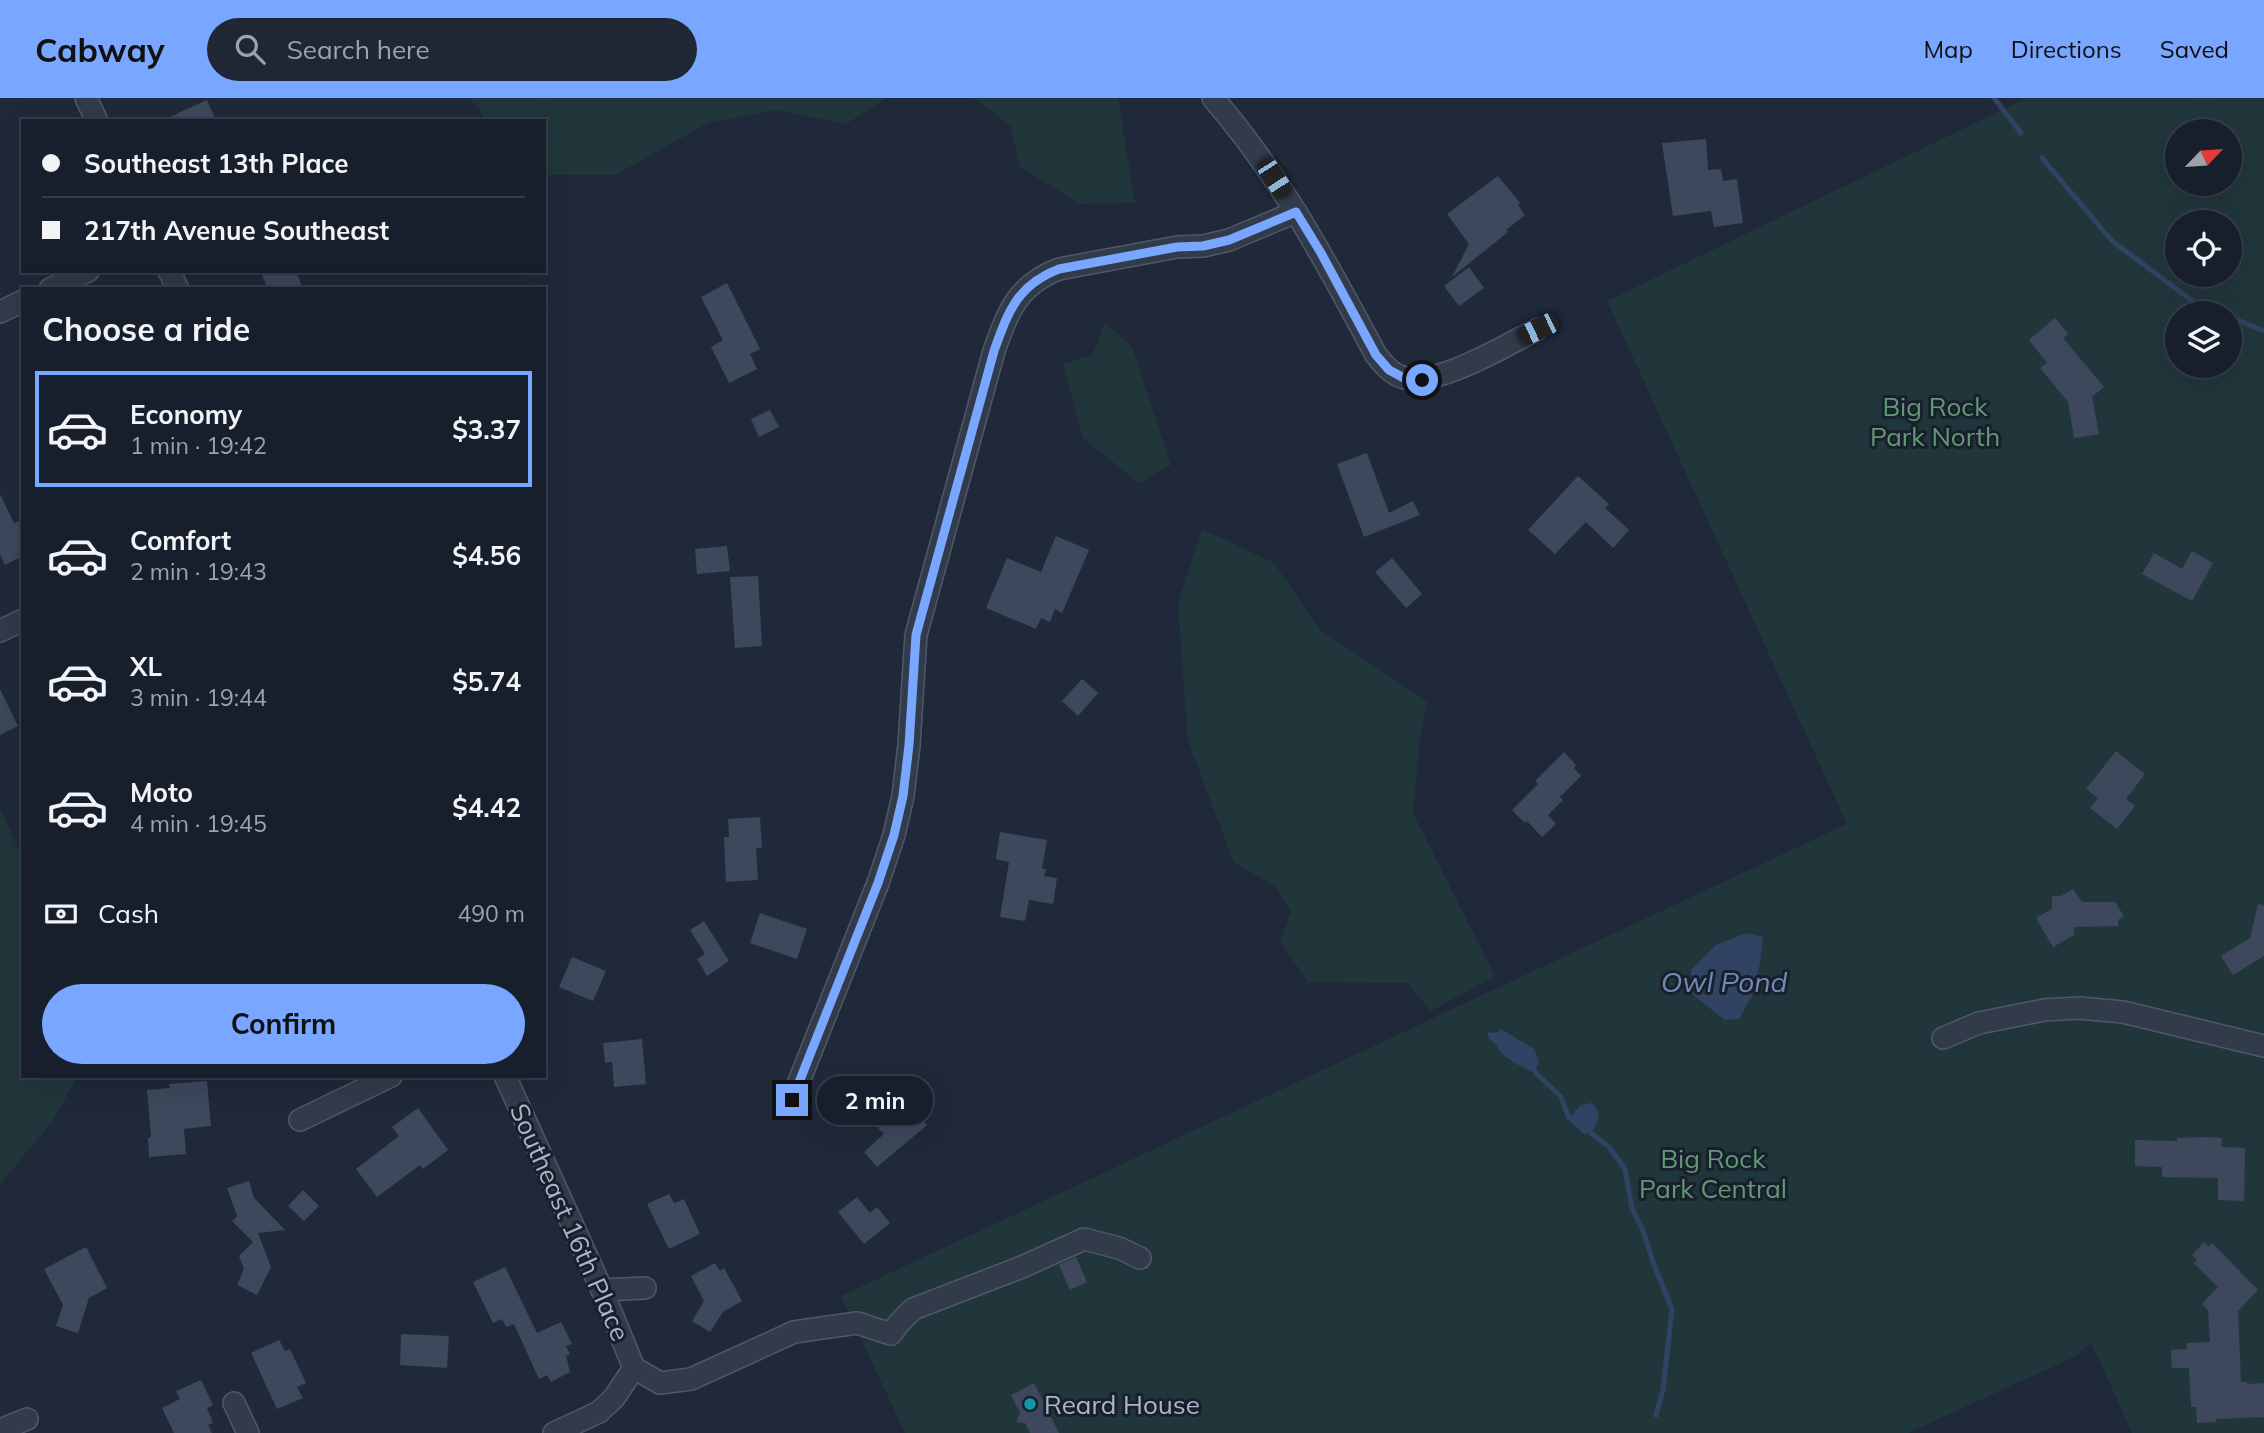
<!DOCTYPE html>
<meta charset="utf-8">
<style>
body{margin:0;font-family:Mulish,sans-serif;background:#202734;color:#f1f3f6;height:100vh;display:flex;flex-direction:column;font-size:26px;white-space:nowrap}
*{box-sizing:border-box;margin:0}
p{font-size:23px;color:#9ea2a9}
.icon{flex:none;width:38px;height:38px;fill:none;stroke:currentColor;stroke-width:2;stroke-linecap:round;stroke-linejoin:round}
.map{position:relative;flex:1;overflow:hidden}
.details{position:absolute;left:21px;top:189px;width:525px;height:791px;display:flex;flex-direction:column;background:#171f2c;border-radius:0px;box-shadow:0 7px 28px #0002,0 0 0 2px #363d48}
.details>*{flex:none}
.hud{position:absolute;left:21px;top:21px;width:525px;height:154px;border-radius:0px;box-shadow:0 7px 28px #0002,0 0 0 2px #363d48;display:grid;align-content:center;height:154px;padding:0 21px;background:#171f2c}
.needle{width:46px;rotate:65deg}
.buttons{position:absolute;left:2165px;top:21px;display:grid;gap:14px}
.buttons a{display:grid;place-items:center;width:77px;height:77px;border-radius:50%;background:#171f2c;box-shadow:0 7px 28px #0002,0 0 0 2px #363d48;font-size:35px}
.end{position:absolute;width:32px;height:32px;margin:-16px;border:9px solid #79a6ff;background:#111;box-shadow:0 0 0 4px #111}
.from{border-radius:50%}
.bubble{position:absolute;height:49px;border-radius:24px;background:#171f2c;box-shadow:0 7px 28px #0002,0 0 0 2px #363d48;font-size:23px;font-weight:700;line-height:49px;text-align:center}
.car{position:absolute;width:21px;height:42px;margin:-21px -10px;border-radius:9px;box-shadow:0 0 5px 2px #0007;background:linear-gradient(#222 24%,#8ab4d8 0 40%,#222 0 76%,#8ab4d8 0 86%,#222 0)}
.hud b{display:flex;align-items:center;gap:24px;height:66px;font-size:26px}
.hud b+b{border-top:2px solid #363d48}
.hud i{width:18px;height:18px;background:#f1f3f6}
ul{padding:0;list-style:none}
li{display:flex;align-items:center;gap:21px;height:116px;margin:0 14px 10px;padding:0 7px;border:4px solid transparent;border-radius:0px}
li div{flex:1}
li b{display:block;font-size:26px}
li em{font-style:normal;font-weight:700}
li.selected{border-color:#79a6ff}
li>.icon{width:63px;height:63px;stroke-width:1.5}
h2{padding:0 21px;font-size:32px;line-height:84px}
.pay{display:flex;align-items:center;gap:18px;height:77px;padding:0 21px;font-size:26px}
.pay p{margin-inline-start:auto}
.action{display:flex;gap:14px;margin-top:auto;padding:14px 21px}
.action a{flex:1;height:80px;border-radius:42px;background:#79a6ff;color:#111;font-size:28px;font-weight:700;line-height:80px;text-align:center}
header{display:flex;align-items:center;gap:42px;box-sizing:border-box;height:98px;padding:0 35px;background:#79a6ff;color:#111}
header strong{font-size:33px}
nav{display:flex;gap:38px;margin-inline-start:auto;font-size:24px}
.search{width:490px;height:63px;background:#202734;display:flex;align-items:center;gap:18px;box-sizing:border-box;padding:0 24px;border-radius:38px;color:#9ea2a9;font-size:26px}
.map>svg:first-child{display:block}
.green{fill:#21363b;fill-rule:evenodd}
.water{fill:#304362}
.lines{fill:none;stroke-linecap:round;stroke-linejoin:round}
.stream{stroke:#304362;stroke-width:5}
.building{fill:#3d485c}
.street-casing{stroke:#505868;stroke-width:24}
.street{stroke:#323b4a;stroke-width:21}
.route{stroke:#79a6ff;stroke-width:9}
.culture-dot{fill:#0f9aa8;stroke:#18202e;stroke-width:2.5}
.labels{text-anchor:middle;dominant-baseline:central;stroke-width:6;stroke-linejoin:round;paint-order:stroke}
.park-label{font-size:26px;fill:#629972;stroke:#18202e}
.street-label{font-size:26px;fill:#adb5c7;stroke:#18202e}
.poi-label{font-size:26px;fill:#adb5c7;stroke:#18202e;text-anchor:start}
.water-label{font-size:28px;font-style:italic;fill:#728ab2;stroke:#18202e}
</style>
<header>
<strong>Cabway</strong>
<div class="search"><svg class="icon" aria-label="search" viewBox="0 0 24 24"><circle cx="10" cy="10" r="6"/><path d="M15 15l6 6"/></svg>Search here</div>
<nav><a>Map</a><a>Directions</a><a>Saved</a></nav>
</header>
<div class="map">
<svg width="2264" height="1335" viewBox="0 0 2264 1335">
<rect width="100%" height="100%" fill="#1f293a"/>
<!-- green -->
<g class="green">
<polygon points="470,0 886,0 846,26 775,12 708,25 615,77 544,77 544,23 487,23"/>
<polygon points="975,0 1118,0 1135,105 1080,106 1020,69 1010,28"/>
<path d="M2027,0H2264V1335H2132L2091,1244L2076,1258L1908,1335H905L841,1198L1847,726L1607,203ZM2177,33H2230V86H2177ZM2177,124H2230V177H2177ZM2177,215H2230V268H2177Z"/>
<polygon points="1105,224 1132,249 1171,367 1139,385 1083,340 1063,266 1093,256"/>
<polygon points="1202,431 1274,465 1321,533 1427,604 1420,638 1413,715 1495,878 1431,913 1407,885 1308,884 1280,843 1291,814 1275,788 1234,765 1188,643 1178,505"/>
<polygon points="0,710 23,761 23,978 78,978 51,1025 0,1086"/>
</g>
<!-- water -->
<g class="water">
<polygon points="1746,835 1763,839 1760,865 1753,896 1739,921 1725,922 1693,897 1691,872 1716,847"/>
<path d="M1501,931L1534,951L1539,963L1535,974C1527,972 1505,961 1500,953C1495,946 1497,946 1489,941L1487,934L1497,935Z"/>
<path d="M1592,1005C1603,1017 1598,1023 1591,1035L1584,1036L1571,1024L1569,1020L1581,1007Z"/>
</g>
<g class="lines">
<!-- stream -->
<g class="stream">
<polyline points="1994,0 2021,35"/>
<polyline points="2042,60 2112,143 2194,204 2221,215"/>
<polyline points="2230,219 2264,233"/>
<polyline points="1535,974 1561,999 1569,1020"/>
<polyline points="1591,1035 1609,1049 1625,1071 1632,1110 1644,1135 1653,1164 1672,1211 1663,1292 1656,1317"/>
</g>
</g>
<!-- building -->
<g class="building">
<polygon points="207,2 216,23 161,23"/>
<polygon points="1706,41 1708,72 1721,71 1723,83 1737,81 1743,125 1714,129 1711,113 1673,118 1662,45"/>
<polygon points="1498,78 1520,105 1518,107 1525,117 1506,132 1508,134 1452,179 1469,146 1447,116"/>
<polygon points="1469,169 1484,190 1459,208 1444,188"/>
<polygon points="260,173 296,173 303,191 268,191"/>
<polygon points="727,185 760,251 750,256 757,271 729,285 711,249 723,242 701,199"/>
<polygon points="2055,220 2068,236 2063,240 2104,289 2092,299 2099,336 2074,340 2068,304 2040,270 2047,265 2029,242"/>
<polygon points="770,312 779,329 759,339 751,321"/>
<polygon points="1367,355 1389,415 1413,403 1420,417 1364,439 1337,366"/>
<polygon points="1578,378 1609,406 1605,410 1629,432 1613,450 1586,424 1555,456 1528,432"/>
<polygon points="0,396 14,425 23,421 23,458 5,467 0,456"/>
<polygon points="1056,438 1089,452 1062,515 1055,511 1050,524 1041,520 1036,531 986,510 1007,460 1041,474"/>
<polygon points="727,448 730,473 697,476 695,451"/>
<polygon points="2192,453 2213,465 2192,503 2142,476 2154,455 2182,471"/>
<polygon points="1392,460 1422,496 1406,510 1375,474"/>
<polygon points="758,478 762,548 735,550 730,479"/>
<polygon points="1082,581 1098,595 1078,618 1062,603"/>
<polygon points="0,591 18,628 0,637"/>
<polygon points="2116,653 2145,676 2126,701 2135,708 2117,731 2090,710 2098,700 2086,691"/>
<polygon points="1564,654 1576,667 1574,670 1581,678 1560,699 1563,702 1548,717 1556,726 1542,739 1527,723 1525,725 1512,712 1538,686 1535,683"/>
<polygon points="760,719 762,750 756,750 758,782 726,784 724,739 729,739 728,721"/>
<polygon points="1000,734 1047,742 1042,771 1046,771 1044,778 1057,780 1053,806 1029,802 1025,823 1000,819 1009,764 996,761"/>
<polygon points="2073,791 2082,804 2115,804 2124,818 2118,822 2118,828 2074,829 2074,837 2053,849 2036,820 2052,811 2052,798 2061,798"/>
<polygon points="2258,806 2264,807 2264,858 2233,877 2221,858 2250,840"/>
<polygon points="760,815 807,831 797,861 750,845"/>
<polygon points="704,823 729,863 707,878 697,861 705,856 690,832"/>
<polygon points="572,859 606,873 593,903 559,889"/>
<polygon points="642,941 646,986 614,989 612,964 605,965 603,945"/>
<polygon points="207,983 211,1028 184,1031 186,1056 149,1059 148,1040 151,1039 147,992 170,990 169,986"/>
<polygon points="907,1004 927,1027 877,1069 864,1054 884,1036 878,1030"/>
<polygon points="418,1010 448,1052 423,1071 420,1067 377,1099 356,1071 399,1038 392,1029"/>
<polygon points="2203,1039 2222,1040 2221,1049 2245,1050 2244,1103 2218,1102 2218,1080 2162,1079 2162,1069 2135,1068 2135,1042 2177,1043 2177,1040"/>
<polygon points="249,1083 254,1100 285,1132 258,1135 271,1169 257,1197 237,1187 244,1171 239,1158 253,1144 232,1123 237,1118 227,1090"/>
<polygon points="303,1092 319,1108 304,1123 288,1108"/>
<polygon points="669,1096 674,1105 684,1101 700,1136 669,1151 647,1106"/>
<polygon points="857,1099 870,1115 877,1109 890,1125 864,1146 838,1114"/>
<polygon points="2204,1144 2209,1149 2212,1145 2258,1192 2238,1213 2241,1284 2247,1284 2248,1286 2264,1285 2264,1319 2216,1321 2216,1324 2197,1325 2196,1309 2191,1309 2189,1270 2172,1270 2171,1252 2187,1251 2187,1245 2210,1244 2208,1212 2202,1206 2218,1189 2194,1165 2197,1162 2192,1157"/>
<polygon points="86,1149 107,1190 89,1200 78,1235 56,1228 63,1207 44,1171"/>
<polygon points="1076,1159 1087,1184 1070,1192 1059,1167"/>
<polygon points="715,1165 720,1173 724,1170 742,1203 723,1214 710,1234 692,1223 704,1203 691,1178"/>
<polygon points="505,1169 537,1235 561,1224 572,1246 566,1248 570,1256 566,1258 570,1274 551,1284 547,1277 539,1281 514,1226 506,1229 502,1221 493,1225 473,1184"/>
<polygon points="401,1236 449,1238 447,1270 400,1267"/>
<polygon points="279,1242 285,1253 290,1251 306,1285 297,1289 303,1300 277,1311 251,1255"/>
<polygon points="201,1282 213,1307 207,1310 213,1325 208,1327 212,1335 174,1335 162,1310 180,1301 176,1293"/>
<polygon points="1034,1285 1059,1335 1030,1335 1025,1325 1016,1324 1020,1315 1011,1297"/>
</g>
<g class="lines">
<defs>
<g id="street">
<polyline points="86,0 97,23"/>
<path d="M1213,0C1280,77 1328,167 1376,257C1384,267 1392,277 1405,280C1439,288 1506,247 1538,231"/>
<polyline points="169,173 178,191"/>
<polyline points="50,191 88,173"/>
<polyline points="0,214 23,203"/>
<polyline points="0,533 23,522"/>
<polyline points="1943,940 1979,925 2044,912 2079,910 2123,914 2264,948"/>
<polyline points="505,978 602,1192 634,1270"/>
<path d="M792,1001L878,785L894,737L903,698L909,647L916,537L994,253C1008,214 1017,187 1059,171L1177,149L1203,148L1229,142L1296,114"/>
<polyline points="300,1022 391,978"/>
<polyline points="602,1192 645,1190"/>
<polyline points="234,1305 248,1335"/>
<polyline points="0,1332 27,1321"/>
<polyline points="554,1335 599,1314 614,1300 634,1270 660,1285 691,1281 794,1234 857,1225 891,1236 899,1225 913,1211 1022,1169 1084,1141 1119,1150 1140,1160"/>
</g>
</defs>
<!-- street casing -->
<use href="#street" class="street-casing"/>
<!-- street -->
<use href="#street" class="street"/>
</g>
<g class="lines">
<!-- route -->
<path class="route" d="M792,1002L878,785L894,737L903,698L909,647L916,537L994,253C1008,214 1017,187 1059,171L1177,149L1203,148L1229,142L1296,114L1321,155L1376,257L1389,272L1404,280L1422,282"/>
</g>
<!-- markers -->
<circle class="culture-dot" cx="1030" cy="1306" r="7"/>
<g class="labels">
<!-- park labels -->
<g class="park-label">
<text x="1935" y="308">Big Rock<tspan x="1935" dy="30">Park North</tspan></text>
<text x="1713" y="1060">Big Rock<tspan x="1713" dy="30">Park Central</tspan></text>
</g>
<!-- street labels -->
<g class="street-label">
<text transform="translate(570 1124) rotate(66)">Southeast 16th Place</text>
</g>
<!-- poi labels -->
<g class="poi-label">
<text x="1044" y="1306">Reard House</text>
</g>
<!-- water labels -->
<g class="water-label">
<text x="1724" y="883">Owl Pond</text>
</g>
</g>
</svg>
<div class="buttons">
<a><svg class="needle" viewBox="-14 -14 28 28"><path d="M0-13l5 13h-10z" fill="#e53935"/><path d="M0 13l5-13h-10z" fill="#9ea2a9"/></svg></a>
<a><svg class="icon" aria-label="locate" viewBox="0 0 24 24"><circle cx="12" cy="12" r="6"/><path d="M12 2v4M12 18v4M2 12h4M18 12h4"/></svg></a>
<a><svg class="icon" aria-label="layers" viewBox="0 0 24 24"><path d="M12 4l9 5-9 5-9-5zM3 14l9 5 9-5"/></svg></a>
</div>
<i class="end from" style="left:1422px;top:282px"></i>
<i class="end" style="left:792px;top:1002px"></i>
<div class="bubble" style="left:817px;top:978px;width:116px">2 min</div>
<i class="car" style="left:1274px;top:80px;rotate:147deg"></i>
<i class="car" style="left:1538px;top:231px;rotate:244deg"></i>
<div class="hud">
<b><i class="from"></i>Southeast 13th Place</b>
<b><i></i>217th Avenue Southeast</b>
</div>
<section class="details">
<h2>Choose a ride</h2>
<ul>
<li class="selected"><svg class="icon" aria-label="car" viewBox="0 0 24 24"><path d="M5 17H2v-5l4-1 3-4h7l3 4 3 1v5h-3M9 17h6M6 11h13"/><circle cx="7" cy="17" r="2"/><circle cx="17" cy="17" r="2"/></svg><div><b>Economy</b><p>1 min · 19:42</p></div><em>$3.37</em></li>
<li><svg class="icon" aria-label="car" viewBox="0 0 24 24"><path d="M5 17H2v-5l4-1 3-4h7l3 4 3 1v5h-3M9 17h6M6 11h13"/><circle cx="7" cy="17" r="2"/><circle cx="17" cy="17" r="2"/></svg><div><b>Comfort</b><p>2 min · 19:43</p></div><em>$4.56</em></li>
<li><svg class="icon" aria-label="car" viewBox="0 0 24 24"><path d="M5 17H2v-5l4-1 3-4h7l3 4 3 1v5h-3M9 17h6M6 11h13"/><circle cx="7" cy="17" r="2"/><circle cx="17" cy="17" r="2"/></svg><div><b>XL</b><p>3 min · 19:44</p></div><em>$5.74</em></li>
<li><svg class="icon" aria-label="car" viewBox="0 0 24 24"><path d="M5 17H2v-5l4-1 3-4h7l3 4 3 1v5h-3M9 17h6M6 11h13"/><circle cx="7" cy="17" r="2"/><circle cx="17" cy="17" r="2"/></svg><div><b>Moto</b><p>4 min · 19:45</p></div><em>$4.42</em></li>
</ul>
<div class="pay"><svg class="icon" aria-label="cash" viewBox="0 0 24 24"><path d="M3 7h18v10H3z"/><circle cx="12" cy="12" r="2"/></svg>Cash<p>490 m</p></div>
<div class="action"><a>Confirm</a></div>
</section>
</div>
